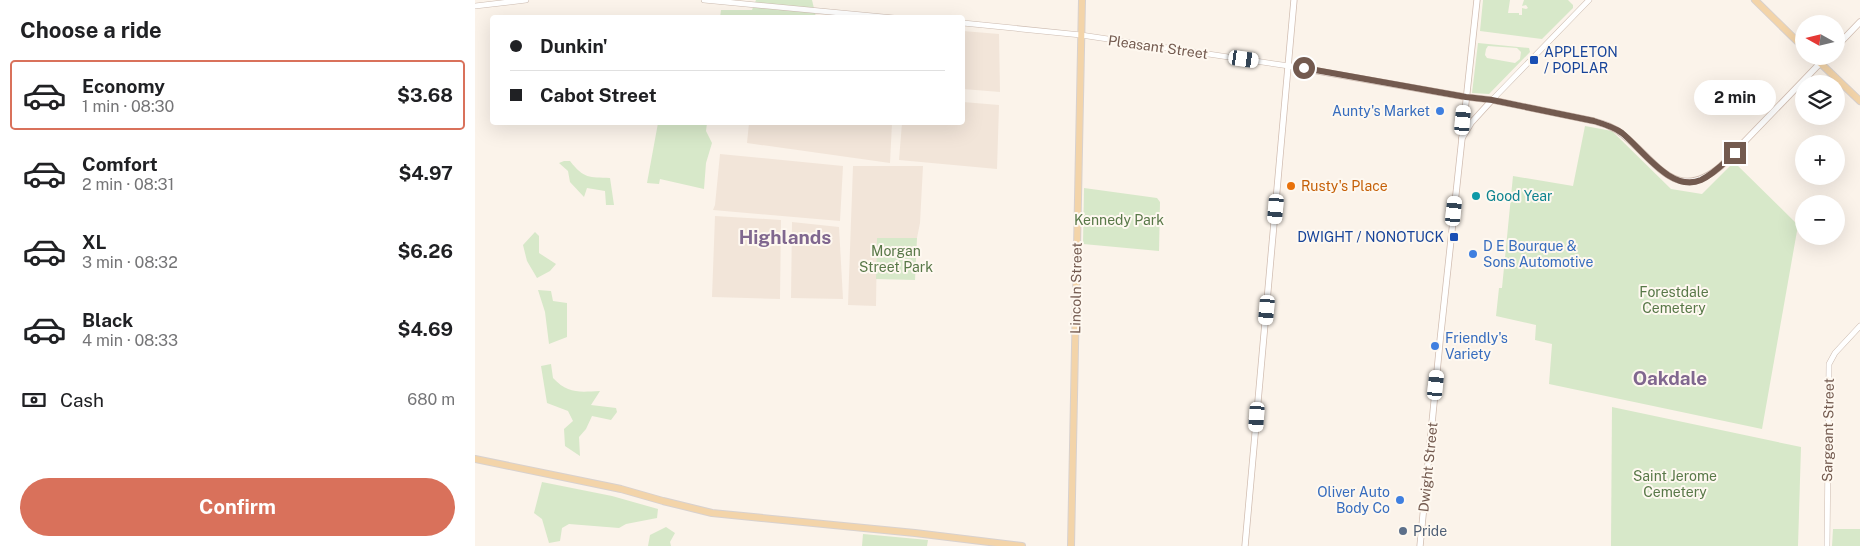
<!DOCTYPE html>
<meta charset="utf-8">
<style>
body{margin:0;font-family:"Public Sans",sans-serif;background:#f2f2f2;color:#202124;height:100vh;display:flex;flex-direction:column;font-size:19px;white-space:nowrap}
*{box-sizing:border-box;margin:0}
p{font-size:16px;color:#757577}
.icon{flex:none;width:28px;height:28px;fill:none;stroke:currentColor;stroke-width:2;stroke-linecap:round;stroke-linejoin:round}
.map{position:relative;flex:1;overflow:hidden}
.panel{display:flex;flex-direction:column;background:#fff;width:475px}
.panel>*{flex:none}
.hud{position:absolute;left:15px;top:15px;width:475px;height:110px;border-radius:5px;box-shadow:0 5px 20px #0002;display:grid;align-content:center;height:110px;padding:0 20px;background:#fff}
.needle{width:32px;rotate:278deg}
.fabs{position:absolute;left:1320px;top:15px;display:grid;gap:10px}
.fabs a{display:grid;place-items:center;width:50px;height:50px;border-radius:50%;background:#fff;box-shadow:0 5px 20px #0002;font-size:25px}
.end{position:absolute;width:22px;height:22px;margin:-11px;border:6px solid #735a4f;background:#fff;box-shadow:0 0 0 2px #fff}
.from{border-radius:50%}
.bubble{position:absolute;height:35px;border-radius:18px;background:#fff;box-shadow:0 5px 20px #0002;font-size:16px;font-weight:700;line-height:35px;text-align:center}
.car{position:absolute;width:15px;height:30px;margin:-15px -8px;border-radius:6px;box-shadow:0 0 4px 1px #0007;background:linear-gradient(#fff 24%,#345 0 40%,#fff 0 76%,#345 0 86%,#fff 0)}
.hud b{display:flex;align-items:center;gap:18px;height:48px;font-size:19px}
.hud b+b{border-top:1px solid #e0e0e0}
.hud i{width:12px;height:12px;background:#202124}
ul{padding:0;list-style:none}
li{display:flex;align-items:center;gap:15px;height:70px;margin:0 10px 8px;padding:0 10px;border:2px solid transparent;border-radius:5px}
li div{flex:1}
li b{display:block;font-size:19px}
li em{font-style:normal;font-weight:700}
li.selected{border-color:#d9715b}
li>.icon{width:45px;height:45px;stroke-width:1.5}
h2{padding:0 20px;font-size:22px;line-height:60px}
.pay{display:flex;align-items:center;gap:12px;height:55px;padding:0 20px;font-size:19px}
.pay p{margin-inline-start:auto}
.button{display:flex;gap:10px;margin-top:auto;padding:10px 20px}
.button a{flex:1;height:58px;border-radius:30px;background:#d9715b;color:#fff;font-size:20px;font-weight:700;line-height:58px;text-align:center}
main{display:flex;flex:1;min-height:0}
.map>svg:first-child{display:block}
.residential{fill:#f2e5d9}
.green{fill:#d7e8c9;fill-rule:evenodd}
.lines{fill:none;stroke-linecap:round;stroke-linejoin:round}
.tertiary-casing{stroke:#ccbbb0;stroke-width:6}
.secondary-casing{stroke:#d1bdb1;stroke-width:7}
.primary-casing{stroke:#d8d1ce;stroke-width:8}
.tertiary{stroke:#fff;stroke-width:5}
.secondary{stroke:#fff;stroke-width:5.5}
.primary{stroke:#f3d4a9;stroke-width:6}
.route{stroke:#735a4f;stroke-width:6}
.transit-dot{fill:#1a4fb4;stroke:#fef8f0;stroke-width:2}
.shop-dot{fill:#3f7fe0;stroke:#fef8f0;stroke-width:2}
.food-dot{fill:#e8710a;stroke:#fef8f0;stroke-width:2}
.culture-dot{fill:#0f9aa8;stroke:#fef8f0;stroke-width:2}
.service-dot{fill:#5c6f8a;stroke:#fef8f0;stroke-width:2}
.labels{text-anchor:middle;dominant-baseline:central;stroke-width:4;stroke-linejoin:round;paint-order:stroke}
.street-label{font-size:14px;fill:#735a4f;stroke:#fef8f0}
.transit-label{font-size:14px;fill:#164399;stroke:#fef8f0;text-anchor:start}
.shop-label{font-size:14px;fill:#366cbe;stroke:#fef8f0;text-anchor:end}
.food-label{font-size:14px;fill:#c56008;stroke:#fef8f0;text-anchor:start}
.culture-label{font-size:14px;fill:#0d838f;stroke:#fef8f0;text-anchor:start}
.park-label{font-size:14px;fill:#587848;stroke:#fef8f0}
.service-label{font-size:14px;fill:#4e5e75;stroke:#fef8f0;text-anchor:start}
.district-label{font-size:19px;font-weight:bold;fill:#80678f;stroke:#fef8f0}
</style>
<main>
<section class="panel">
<h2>Choose a ride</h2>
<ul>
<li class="selected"><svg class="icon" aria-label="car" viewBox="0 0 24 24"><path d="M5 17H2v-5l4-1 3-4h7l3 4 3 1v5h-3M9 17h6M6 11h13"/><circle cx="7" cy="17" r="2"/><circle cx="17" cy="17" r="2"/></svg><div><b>Economy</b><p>1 min · 08:30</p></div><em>$3.68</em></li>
<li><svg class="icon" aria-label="car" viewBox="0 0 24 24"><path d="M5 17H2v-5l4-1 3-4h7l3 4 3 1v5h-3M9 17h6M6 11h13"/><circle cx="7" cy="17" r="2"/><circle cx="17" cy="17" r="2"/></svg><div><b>Comfort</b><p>2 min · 08:31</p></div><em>$4.97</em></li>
<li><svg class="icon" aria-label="car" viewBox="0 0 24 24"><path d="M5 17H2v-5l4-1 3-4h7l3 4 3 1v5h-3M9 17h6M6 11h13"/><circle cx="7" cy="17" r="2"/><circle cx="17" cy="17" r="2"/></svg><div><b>XL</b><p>3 min · 08:32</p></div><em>$6.26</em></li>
<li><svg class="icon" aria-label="car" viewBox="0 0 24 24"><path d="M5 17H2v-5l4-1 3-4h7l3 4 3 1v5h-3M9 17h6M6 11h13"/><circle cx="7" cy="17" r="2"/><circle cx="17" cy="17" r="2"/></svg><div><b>Black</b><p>4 min · 08:33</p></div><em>$4.69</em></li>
</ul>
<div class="pay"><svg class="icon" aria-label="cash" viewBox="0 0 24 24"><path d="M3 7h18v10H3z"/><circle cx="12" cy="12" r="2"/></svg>Cash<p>680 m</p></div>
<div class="button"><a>Confirm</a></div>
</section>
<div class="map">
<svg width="1385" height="546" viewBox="0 0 1385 546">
<rect width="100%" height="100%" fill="#fbf3ea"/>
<!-- residential -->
<g class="residential">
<polygon points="488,31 524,34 525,92 488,89"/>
<polygon points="488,102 524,105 522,169 424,160 427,123 488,122"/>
<polygon points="274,123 417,123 415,163 272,143"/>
<polygon points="245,154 368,166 365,221 238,210 240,205"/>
<polygon points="378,166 448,166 445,223 442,238 402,238 401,306 373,305"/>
<polygon points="240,216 306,220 305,299 237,297"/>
<polygon points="317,222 364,227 368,299 316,298"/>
</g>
<!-- green -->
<g class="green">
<polygon points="281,0 337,0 341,17 245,18 246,10 277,10"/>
<polygon points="1008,0 1035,0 1033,13 1044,13 1044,15 1047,15 1047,8 1051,9 1053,8 1051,5 1047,6 1049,0 1093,0 1098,5 1098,8 1067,39 1005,31"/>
<path d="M1003,43L1054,48L1055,52L1014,94L997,93ZM1013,46L1042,48L1046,52L1045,59L1040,63L1012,58L1010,55L1011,49Z"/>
<polygon points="183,123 232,123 231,131 237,143 231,163 229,189 185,179 184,184 172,183"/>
<polygon points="1110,126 1137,131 1196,189 1227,194 1259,162 1324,226 1322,231 1287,429 1074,384 1077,344 1060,340 1061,325 1021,316 1024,288 1027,288 1038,176 1098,186"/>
<path d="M89,161H95C109,179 114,177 135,178L139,205H131L130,191L112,188L109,197L95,182L93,171L84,163Z"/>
<polygon points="609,188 682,198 685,202 684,251 608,244"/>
<polygon points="60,232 64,236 64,253 81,264 75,271 62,278 52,261 48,245"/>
<polygon points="402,238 442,238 440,280 401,279"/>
<polygon points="63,290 76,291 78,301 92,303 92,337 74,344 70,312"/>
<path d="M76,364L78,378C93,394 104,392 125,391L116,405L141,408L142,412L136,420L117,416L111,429L104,437L105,456L90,446L89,429L98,421L93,411L72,403L66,366Z"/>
<polygon points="1137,407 1326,447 1323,546 1136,546"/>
<polygon points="67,482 137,496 183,509 182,518 151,524 144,528 94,524 87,528 85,541 74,543 67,519 59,513"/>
<polygon points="191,527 200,533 195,542 196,546 173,546 175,535"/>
<polygon points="1358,529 1385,529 1385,546 1357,546"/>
<polygon points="388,534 453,540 452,546 387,546"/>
</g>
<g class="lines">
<defs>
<g id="tertiary">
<polyline points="229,0 419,18"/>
<polyline points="0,6 51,0"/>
<polyline points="488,23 606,35 814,66"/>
<polyline points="1017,100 1114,0"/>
<polyline points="1352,546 1354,364 1360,353 1385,326"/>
</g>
<g id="secondary">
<polyline points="1361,47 1385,22"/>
<path d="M814,66L991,97L1017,100L1119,121C1129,124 1139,127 1147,134C1182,161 1200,205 1246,166L1352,56"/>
<polyline points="987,138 996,123 1017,100"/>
<polyline points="770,546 819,0"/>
<polyline points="945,546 965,341 1002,0"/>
</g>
<g id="primary">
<polyline points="1280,0 1329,48"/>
<polyline points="1338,56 1385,101"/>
<polyline points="0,459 146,489 188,501 237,513 440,533 547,546"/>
<polyline points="596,546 607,0"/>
</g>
</defs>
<!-- tertiary casing -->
<use href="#tertiary" class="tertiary-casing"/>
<!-- secondary casing -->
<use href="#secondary" class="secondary-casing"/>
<!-- primary casing -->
<use href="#primary" class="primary-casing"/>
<!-- tertiary -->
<use href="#tertiary" class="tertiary"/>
<!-- secondary -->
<use href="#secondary" class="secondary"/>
<!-- primary -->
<use href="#primary" class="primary"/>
</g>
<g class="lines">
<!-- route -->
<path class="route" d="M829,68L991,97L1017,100L1119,121C1129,124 1139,127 1147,133C1168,150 1196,193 1226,180C1239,174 1249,163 1260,153"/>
</g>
<!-- markers -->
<g class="transit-dot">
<rect x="1054" y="55" width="10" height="10" rx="2.5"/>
<rect x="974" y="232" width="10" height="10" rx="2.5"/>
</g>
<g class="shop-dot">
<circle cx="965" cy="111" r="5"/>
<circle cx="998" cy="254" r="5"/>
<circle cx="960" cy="346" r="5"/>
<circle cx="925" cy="500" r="5"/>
</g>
<circle class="food-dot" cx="816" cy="186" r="5"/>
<circle class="culture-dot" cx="1001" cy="196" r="5"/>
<circle class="service-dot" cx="928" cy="531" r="5"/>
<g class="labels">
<!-- street labels -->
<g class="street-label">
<text transform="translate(683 47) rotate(8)">Pleasant Street</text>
<text transform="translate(601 288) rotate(-89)">Lincoln Street</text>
<text transform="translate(1353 430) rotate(-89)">Sargeant Street</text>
<text transform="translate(953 467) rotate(-84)">Dwight Street</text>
</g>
<!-- transit labels -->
<g class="transit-label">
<text x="1069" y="52">APPLETON<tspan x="1069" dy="16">/ POPLAR</tspan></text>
<text x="969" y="237" text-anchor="end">DWIGHT / NONOTUCK</text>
</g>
<!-- shop labels -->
<g class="shop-label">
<text x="955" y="111">Aunty's Market</text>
<text x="1008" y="246" text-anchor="start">D E Bourque &amp;<tspan x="1008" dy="16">Sons Automotive</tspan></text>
<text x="970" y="338" text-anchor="start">Friendly's<tspan x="970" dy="16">Variety</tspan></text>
<text x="915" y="492">Oliver Auto<tspan x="915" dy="16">Body Co</tspan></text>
</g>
<!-- food labels -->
<g class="food-label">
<text x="826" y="186">Rusty's Place</text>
</g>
<!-- culture labels -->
<g class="culture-label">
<text x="1011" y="196">Good Year</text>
</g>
<!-- park labels -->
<g class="park-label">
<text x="644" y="220">Kennedy Park</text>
<text x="421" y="251">Morgan<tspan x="421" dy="16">Street Park</tspan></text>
<text x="1199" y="292">Forestdale<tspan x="1199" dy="16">Cemetery</tspan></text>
<text x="1200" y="476">Saint Jerome<tspan x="1200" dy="16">Cemetery</tspan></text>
</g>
<!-- service labels -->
<g class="service-label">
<text x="938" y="531">Pride</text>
</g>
<!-- district labels -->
<g class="district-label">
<text x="310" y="237">Highlands</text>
<text x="1195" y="378">Oakdale</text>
</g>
</g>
</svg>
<div class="fabs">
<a><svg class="needle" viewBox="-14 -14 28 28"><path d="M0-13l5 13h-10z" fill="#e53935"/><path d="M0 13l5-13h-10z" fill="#757577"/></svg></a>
<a><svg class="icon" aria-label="layers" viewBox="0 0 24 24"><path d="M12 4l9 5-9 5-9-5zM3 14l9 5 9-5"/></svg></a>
<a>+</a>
<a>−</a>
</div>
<i class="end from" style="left:829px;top:68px"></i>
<i class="end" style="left:1260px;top:153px"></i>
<div class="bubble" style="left:1219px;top:80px;width:82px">2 min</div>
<i class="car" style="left:769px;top:59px;rotate:98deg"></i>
<i class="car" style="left:988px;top:120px;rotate:5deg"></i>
<i class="car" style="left:801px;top:209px;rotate:185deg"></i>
<i class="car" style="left:979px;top:211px;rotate:6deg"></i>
<i class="car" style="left:792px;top:310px;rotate:185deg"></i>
<i class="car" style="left:961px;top:385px;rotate:6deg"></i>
<i class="car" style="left:782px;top:417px;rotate:184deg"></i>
<div class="hud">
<b><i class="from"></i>Dunkin'</b>
<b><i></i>Cabot Street</b>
</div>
</div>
</main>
